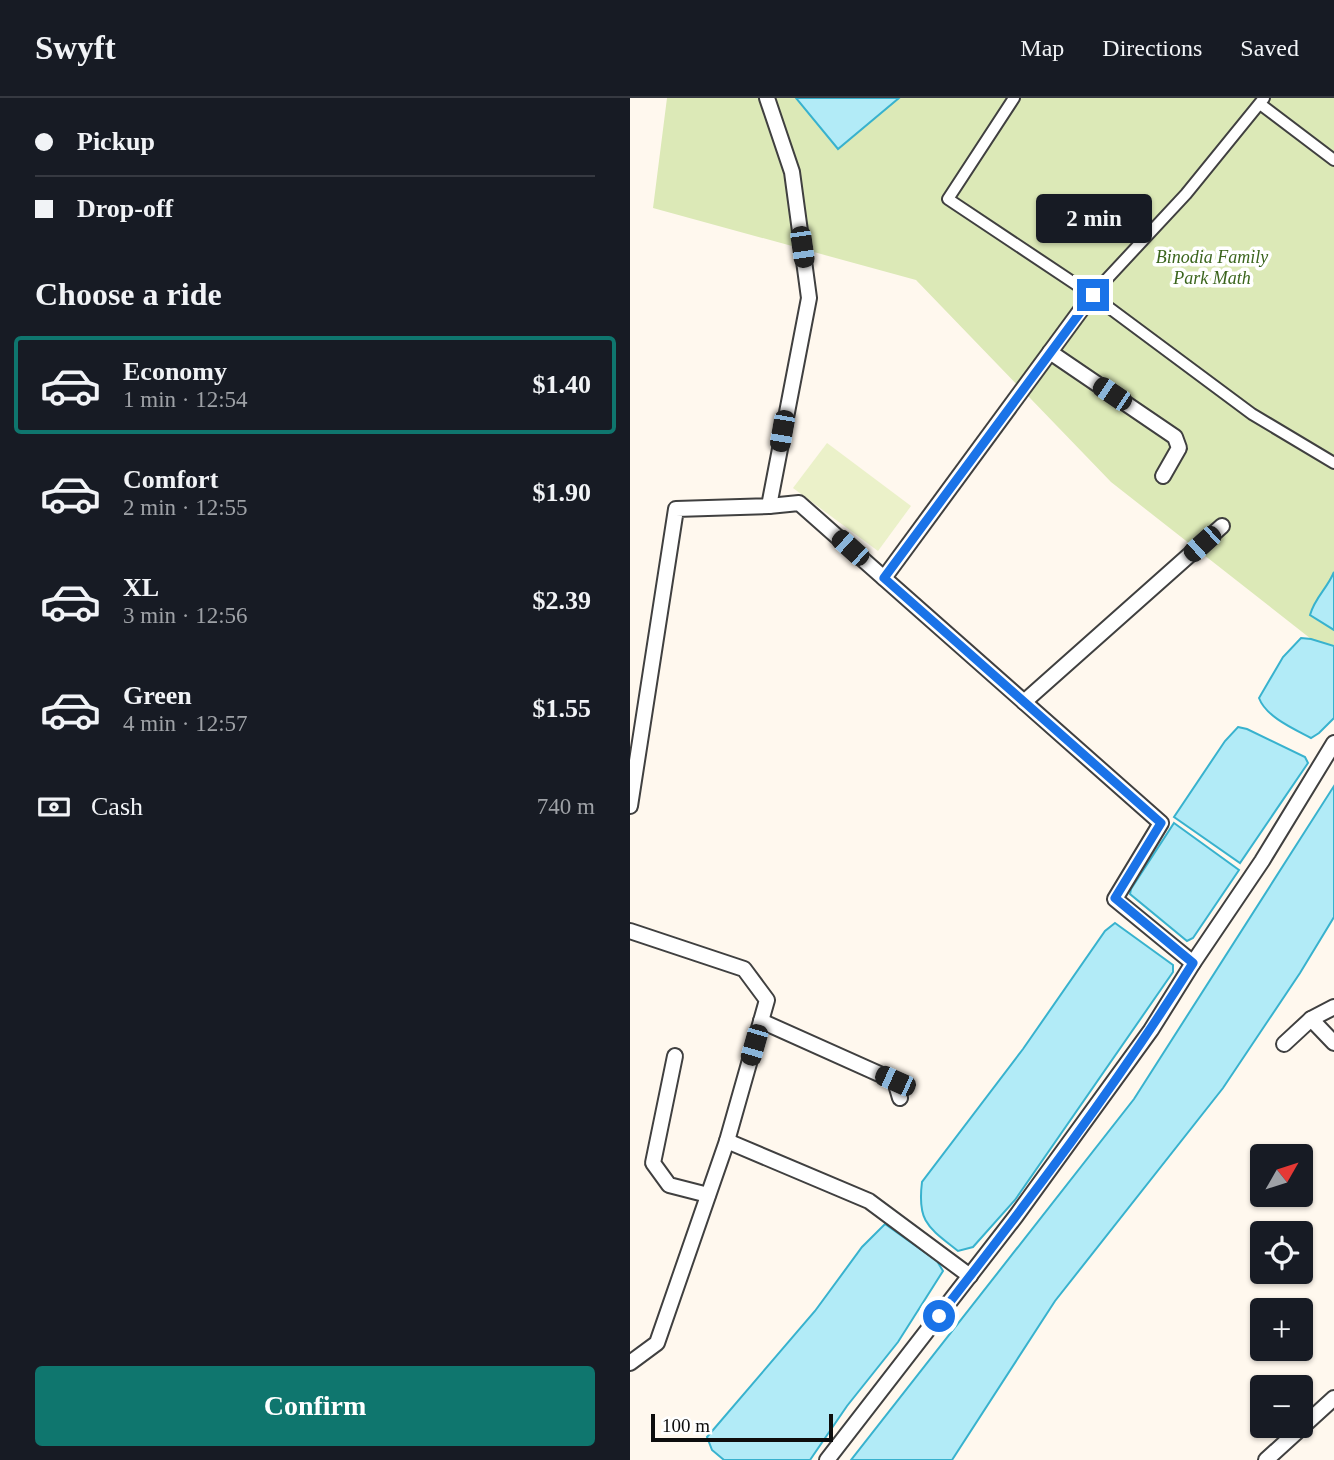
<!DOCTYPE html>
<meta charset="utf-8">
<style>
body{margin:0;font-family:Georgia,serif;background:#242831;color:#f1f3f6;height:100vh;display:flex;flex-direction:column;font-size:26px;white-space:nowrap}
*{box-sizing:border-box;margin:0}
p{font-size:23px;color:#9ea1a6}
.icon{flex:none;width:38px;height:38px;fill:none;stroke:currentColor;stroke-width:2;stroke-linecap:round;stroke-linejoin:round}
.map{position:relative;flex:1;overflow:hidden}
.sheet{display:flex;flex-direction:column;background:#171b24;width:630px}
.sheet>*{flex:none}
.hud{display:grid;align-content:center;height:154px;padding:0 35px;background:#171b24}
.needle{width:46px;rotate:51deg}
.buttons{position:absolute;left:620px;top:1046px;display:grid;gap:14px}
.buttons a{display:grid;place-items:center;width:63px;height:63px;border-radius:7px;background:#171b24;box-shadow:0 2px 5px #0004;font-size:35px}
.scale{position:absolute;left:21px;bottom:18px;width:182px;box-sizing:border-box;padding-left:7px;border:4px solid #0d0d0d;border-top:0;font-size:19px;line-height:24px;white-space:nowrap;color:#0d0d0d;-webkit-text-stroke:5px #fff;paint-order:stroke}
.end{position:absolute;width:32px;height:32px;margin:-16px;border:9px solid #1a73e8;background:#fff;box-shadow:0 0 0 4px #fff}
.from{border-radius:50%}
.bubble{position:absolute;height:49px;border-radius:7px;background:#171b24;box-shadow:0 2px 5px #0004;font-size:23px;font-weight:600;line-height:49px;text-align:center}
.car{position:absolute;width:21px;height:42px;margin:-21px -10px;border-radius:9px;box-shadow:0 0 5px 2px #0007;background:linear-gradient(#222 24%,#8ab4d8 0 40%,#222 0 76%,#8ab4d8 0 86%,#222 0)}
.hud b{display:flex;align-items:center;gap:24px;height:66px;font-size:26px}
.hud b+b{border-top:2px solid #363941}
.hud i{width:18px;height:18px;background:#f1f3f6}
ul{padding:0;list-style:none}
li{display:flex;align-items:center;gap:21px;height:98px;margin:0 14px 10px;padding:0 21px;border:4px solid transparent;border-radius:7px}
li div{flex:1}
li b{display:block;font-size:26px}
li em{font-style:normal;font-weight:600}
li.selected{border-color:#0f766e}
li>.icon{width:63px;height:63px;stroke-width:1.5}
h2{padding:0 35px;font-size:32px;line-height:84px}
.pay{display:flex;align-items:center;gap:18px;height:77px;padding:0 35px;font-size:26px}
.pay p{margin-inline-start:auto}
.cta{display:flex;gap:14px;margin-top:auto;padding:14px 35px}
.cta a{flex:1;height:80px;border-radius:7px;background:#0f766e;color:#fff;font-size:28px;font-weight:600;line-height:80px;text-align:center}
header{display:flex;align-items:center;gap:42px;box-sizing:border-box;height:98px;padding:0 35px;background:#171b24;border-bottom:2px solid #363941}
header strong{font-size:33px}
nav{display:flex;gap:38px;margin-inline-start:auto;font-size:24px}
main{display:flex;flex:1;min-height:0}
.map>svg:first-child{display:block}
.green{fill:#dce9b7}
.pitch{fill:#ebf1c9}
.water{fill:#b2ebf7;stroke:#38b2ce;stroke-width:2}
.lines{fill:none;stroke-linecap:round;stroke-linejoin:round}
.pedestrian-casing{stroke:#404040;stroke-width:14}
.minor-casing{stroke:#404040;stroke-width:18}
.pedestrian{stroke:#fff;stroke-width:10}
.minor{stroke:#fff;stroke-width:14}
.route{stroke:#1a73e8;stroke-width:9}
.labels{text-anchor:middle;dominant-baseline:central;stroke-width:7;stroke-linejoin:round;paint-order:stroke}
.park-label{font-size:18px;font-style:italic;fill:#3b651d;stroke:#fff}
</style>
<header>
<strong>Swyft</strong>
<nav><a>Map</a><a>Directions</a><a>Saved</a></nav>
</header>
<main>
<section class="sheet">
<div class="hud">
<b><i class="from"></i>Pickup</b>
<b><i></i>Drop-off</b>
</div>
<h2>Choose a ride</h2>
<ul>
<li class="selected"><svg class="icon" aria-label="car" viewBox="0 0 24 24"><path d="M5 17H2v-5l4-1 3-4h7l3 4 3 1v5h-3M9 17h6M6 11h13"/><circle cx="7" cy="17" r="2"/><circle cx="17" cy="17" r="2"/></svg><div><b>Economy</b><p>1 min · 12:54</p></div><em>$1.40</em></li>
<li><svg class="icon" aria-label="car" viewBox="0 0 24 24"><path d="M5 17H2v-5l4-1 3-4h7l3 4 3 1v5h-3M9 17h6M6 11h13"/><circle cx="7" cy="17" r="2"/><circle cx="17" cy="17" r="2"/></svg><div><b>Comfort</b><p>2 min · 12:55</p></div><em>$1.90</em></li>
<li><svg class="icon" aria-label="car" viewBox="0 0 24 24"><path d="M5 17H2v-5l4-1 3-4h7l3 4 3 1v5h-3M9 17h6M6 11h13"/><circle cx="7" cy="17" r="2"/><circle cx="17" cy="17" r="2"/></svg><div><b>XL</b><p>3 min · 12:56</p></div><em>$2.39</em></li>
<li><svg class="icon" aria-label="car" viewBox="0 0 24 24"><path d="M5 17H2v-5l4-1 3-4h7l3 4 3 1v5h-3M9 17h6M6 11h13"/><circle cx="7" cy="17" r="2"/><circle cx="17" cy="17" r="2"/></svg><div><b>Green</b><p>4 min · 12:57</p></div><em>$1.55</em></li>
</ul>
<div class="pay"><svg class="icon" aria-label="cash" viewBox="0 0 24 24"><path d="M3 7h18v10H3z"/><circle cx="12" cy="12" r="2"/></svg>Cash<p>740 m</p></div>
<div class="cta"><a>Confirm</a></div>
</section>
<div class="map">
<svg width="704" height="1362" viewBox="0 0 704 1362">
<rect width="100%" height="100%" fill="#fff8ee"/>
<!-- green -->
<polygon class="green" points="37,0 704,0 704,559 481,384 286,182 23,110"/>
<!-- pitch -->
<polygon class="pitch" points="197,345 281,408 248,453 163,390"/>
<!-- water -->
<g class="water">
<polygon points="166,0 269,0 208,51"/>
<path d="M704,474V532L680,517C685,499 697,491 704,474Z"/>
<path d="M671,540L681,541L704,548V620L689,635L681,640C664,631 636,619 629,600L653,559Z"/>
<polygon points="608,629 617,631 675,659 678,665 610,765 544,719 595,643"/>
<polygon points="704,688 704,819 670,875 593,990 425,1203 322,1362 221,1362 504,1001"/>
<polygon points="544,725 609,772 563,840 557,843 500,796 501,791"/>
<path d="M485,825L543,867V874L385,1102L343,1149L328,1153C298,1129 287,1124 292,1084L393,951L475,833Z"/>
<polygon points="255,1126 307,1163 313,1173 268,1244 217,1308 180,1362 94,1362 82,1352 77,1339 185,1213 232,1149"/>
</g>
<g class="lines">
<defs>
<g id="pedestrian">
<polyline points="384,0 318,101 462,197 556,96 634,0"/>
<polyline points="630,6 704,62"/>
<polyline points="462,197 622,316 704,365"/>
</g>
<g id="minor">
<polyline points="420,254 545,339 549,350 533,378"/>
<polyline points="139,408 169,405 531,725 485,801 563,865"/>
<polyline points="254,480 462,197"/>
<polyline points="394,604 592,428"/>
<polyline points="0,708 46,411 139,408 179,200 162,74 137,0"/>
<polyline points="0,833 114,871 137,902 97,1043 27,1245 0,1265"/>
<polyline points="681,921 704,945"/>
<polyline points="131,923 265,983 270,1000"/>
<polyline points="654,946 681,921 704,909"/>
<polyline points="45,958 23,1065 39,1087 78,1097"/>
<polyline points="97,1043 239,1103 340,1178"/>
<polyline points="197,1362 386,1118 521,932 563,865 632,763 704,645"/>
<polyline points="636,1362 704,1300"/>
</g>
</defs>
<!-- pedestrian casing -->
<use href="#pedestrian" class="pedestrian-casing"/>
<!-- minor casing -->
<use href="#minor" class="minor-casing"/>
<!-- pedestrian -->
<use href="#pedestrian" class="pedestrian"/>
<!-- minor -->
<use href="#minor" class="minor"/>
</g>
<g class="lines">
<!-- route -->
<path class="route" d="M309,1218C398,1104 486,988 563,865L485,800L531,725L254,480L463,197"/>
</g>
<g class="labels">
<!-- park labels -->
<g class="park-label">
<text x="582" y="159">Binodia Family<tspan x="582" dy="21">Park Math</tspan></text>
</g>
</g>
</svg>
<div class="buttons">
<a><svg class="needle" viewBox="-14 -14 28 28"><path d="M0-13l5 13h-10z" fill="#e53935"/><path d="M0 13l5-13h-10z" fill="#9ea1a6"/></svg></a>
<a><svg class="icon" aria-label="locate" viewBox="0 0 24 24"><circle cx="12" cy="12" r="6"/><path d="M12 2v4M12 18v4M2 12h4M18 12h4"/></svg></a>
<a>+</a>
<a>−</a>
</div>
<div class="scale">100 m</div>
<i class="end from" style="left:309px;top:1218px"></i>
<i class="end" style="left:463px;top:197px"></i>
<div class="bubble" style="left:406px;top:96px;width:116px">2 min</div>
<i class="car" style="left:172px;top:149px;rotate:172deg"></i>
<i class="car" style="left:482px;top:296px;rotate:304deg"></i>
<i class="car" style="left:152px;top:333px;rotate:190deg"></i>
<i class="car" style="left:572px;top:446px;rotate:228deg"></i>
<i class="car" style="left:220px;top:450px;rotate:312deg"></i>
<i class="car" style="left:124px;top:947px;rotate:196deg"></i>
<i class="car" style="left:265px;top:983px;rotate:294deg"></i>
</div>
</main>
